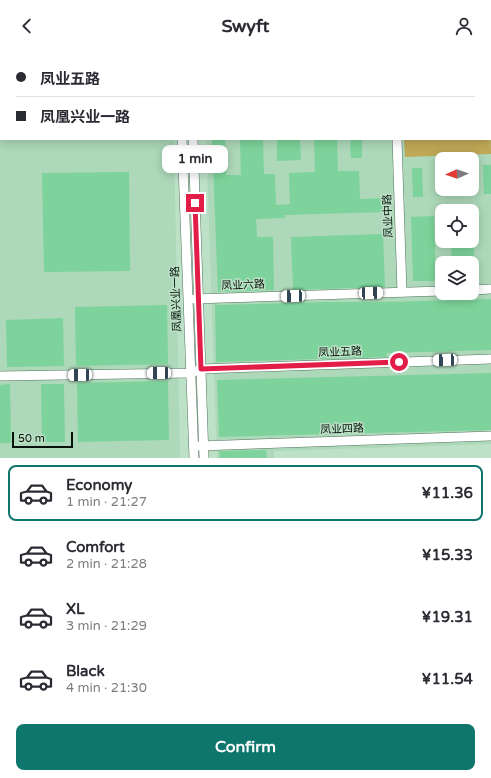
<!DOCTYPE html>
<meta charset="utf-8">
<style>
body{margin:0;font-family:"Varela Round","Noto Sans SC",sans-serif;background:#f7f7f7;color:#2b2b33;height:100vh;display:flex;flex-direction:column;font-size:15px;white-space:nowrap}
*{box-sizing:border-box;margin:0}
p{font-size:13px;color:#7c7c81}
.icon{flex:none;width:22px;height:22px;fill:none;stroke:currentColor;stroke-width:2;stroke-linecap:round;stroke-linejoin:round}
.map{position:relative;height:406px;overflow:hidden}
.sheet{display:flex;flex-direction:column;background:#fff;flex:1}
.sheet>*{flex:none}
.hud{position:absolute;left:0px;top:0px;width:491px;height:88px;box-shadow:0 2px 10px #0003;display:grid;align-content:center;height:88px;padding:0 16px;background:#fff}
.needle{width:26px;rotate:268deg}
.controls{position:absolute;left:435px;top:100px;display:grid;gap:8px}
.controls a{display:grid;place-items:center;width:44px;height:44px;border-radius:8px;background:#fff;box-shadow:0 2px 10px #0003;font-size:20px}
.scale{position:absolute;left:12px;bottom:10px;width:61px;box-sizing:border-box;padding-left:4px;border:2px solid #06120a;border-top:0;font-size:11px;line-height:14px;white-space:nowrap;color:#06120a;-webkit-text-stroke:3px #bce1c7;paint-order:stroke}
.end{position:absolute;width:18px;height:18px;margin:-9px;border:5px solid #e11d48;background:#fff;box-shadow:0 0 0 2px #fff}
.from{border-radius:50%}
.bubble{position:absolute;height:28px;border-radius:8px;background:#fff;box-shadow:0 2px 10px #0003;font-size:13px;font-weight:700;line-height:28px;text-align:center}
.car{position:absolute;width:12px;height:24px;margin:-12px -6px;border-radius:5px;box-shadow:0 0 3px 1px #0007;background:linear-gradient(#fff 24%,#345 0 40%,#fff 0 76%,#345 0 86%,#fff 0)}
.hud b{display:flex;align-items:center;gap:14px;height:38px;font-size:15px}
.hud b+b{border-top:1px solid #e1e1e2}
.hud i{width:10px;height:10px;background:#2b2b33}
ul{padding:7px 0 0;list-style:none}
li{display:flex;align-items:center;gap:12px;height:56px;margin:0 8px 6px;padding:0 8px;border:2px solid transparent;border-radius:8px}
li div{flex:1}
li b{display:block;font-size:15px}
li em{font-style:normal;font-weight:700}
li.current{border-color:#0f766e}
li>.icon{width:36px;height:36px;stroke-width:1.5}
.cta{display:flex;gap:8px;margin-top:auto;padding:8px 16px}
.cta a{flex:1;height:46px;border-radius:8px;background:#0f766e;color:#fff;font-size:16px;font-weight:700;line-height:46px;text-align:center}
header{display:flex;justify-content:space-between;align-items:center;height:52px;padding:0 16px;background:#fff;font-size:18px;font-weight:700}
.map>svg:first-child{display:block}
.built{fill:#add8b9;fill-rule:evenodd}
.green{fill:#bfa957}
.building{fill:#7dd39b}
.lines{fill:none;stroke-linecap:round;stroke-linejoin:round}
.minor-casing{stroke:#52735c;stroke-width:10}
.minor{stroke:#fff;stroke-width:9}
.route{stroke:#e11d48;stroke-width:5}
.labels{text-anchor:middle;dominant-baseline:central;stroke-width:3;stroke-linejoin:round;paint-order:stroke}
.street-label{font-size:11px;fill:#06120a;stroke:#bce1c7}
</style>
<header><svg class="icon" aria-label="back" viewBox="0 0 24 24"><path d="M15 5l-7 7 7 7"/></svg>Swyft<svg class="icon" aria-label="person" viewBox="0 0 24 24"><circle cx="12" cy="8" r="4"/><path d="M4 21q1-7 8-7t8 7"/></svg></header>
<div class="map">
<svg width="491" height="406" viewBox="0 0 491 406">
<rect width="100%" height="100%" fill="#bce1c7"/>
<!-- built -->
<g class="built">
<polygon points="0,0 173,0 1,1 1,87 174,87 180,406 0,406"/>
<path d="M203,0H491V392L274,399V406H217L206,87H490V1ZM442,107H472V137H442ZM442,159H472V189H442ZM442,211H472V241H442Z"/>
</g>
<!-- green -->
<polygon class="green" points="490,60 491,102 405,105 404,87 490,87"/>
<!-- building -->
<g class="building">
<polygon points="212,87 225,87 226,123 241,123 240,87 263,87 264,122 275,122 276,153 290,152 289,121 315,120 314,87 337,87 338,119 359,119 360,147 382,146 383,160 285,163 285,166 256,167 257,185 273,185 274,238 218,240"/>
<polygon points="277,87 300,87 301,108 277,109"/>
<polygon points="350,87 362,87 362,106 351,106"/>
<polygon points="483,113 491,113 491,142 484,142"/>
<polygon points="412,116 422,116 423,145 413,145"/>
<polygon points="129,120 130,219 44,220 42,121"/>
<rect x="437" y="137" width="10" height="7"/>
<rect x="460" y="137" width="10" height="6"/>
<polygon points="434,164 436,229 413,229 411,165"/>
<polygon points="383,182 385,235 293,238 291,185"/>
<polygon points="451,189 474,189 474,211 452,211"/>
<polygon points="491,247 491,298 387,301 387,305 216,310 215,253 326,250 385,250"/>
<polygon points="167,253 168,312 76,314 75,255"/>
<polygon points="63,266 64,314 7,315 6,268"/>
<polygon points="491,321 491,378 219,385 217,328"/>
<polygon points="168,329 169,388 78,390 77,331"/>
<polygon points="10,332 11,391 0,391 0,333"/>
<polygon points="41,332 64,332 65,390 42,390"/>
<polygon points="266,398 267,406 220,406 219,399"/>
</g>
<g class="lines">
<defs>
<g id="minor">
<polyline points="179,0 179,1"/>
<polyline points="190,0 190,1"/>
<polyline points="394,0 394,1"/>
<polyline points="459,0 460,1"/>
<polyline points="490,51 491,51"/>
<polyline points="182,87 194,406"/>
<polyline points="193,87 204,406"/>
<polyline points="397,87 402,240"/>
<polyline points="472,238 491,237"/>
<polyline points="194,247 442,239"/>
<polyline points="0,324 191,321 201,317 491,307"/>
<polyline points="199,394 491,384"/>
</g>
</defs>
<!-- minor casing -->
<use href="#minor" class="minor-casing"/>
<!-- minor -->
<use href="#minor" class="minor"/>
</g>
<g class="lines">
<!-- route -->
<polyline class="route" points="195,151 201,317 399,310"/>
</g>
<g class="labels">
<!-- street labels -->
<g class="street-label">
<text transform="translate(388 164) rotate(-92)">凤业中路</text>
<text transform="translate(243 233) rotate(-2)">凤业六路</text>
<text transform="translate(176 247) rotate(-92)">凤凰兴业一路</text>
<text transform="translate(340 300) rotate(-2)">凤业五路</text>
<text transform="translate(342 377) rotate(-2)">凤业四路</text>
</g>
</g>
</svg>
<div class="controls">
<a><svg class="needle" viewBox="-14 -14 28 28"><path d="M0-13l5 13h-10z" fill="#e53935"/><path d="M0 13l5-13h-10z" fill="#7c7c81"/></svg></a>
<a><svg class="icon" aria-label="locate" viewBox="0 0 24 24"><circle cx="12" cy="12" r="6"/><path d="M12 2v4M12 18v4M2 12h4M18 12h4"/></svg></a>
<a><svg class="icon" aria-label="layers" viewBox="0 0 24 24"><path d="M12 4l9 5-9 5-9-5zM3 14l9 5 9-5"/></svg></a>
</div>
<div class="scale">50 m</div>
<i class="end from" style="left:399px;top:310px"></i>
<i class="end" style="left:195px;top:151px"></i>
<div class="bubble" style="left:162px;top:93px;width:66px">1 min</div>
<i class="car" style="left:371px;top:241px;rotate:88deg"></i>
<i class="car" style="left:293px;top:244px;rotate:268deg"></i>
<i class="car" style="left:445px;top:308px;rotate:268deg"></i>
<i class="car" style="left:159px;top:321px;rotate:269deg"></i>
<i class="car" style="left:80px;top:323px;rotate:269deg"></i>
<div class="hud">
<b><i class="from"></i>凤业五路</b>
<b><i></i>凤凰兴业一路</b>
</div>
</div>
<section class="sheet">
<ul>
<li class="current"><svg class="icon" aria-label="car" viewBox="0 0 24 24"><path d="M5 17H2v-5l4-1 3-4h7l3 4 3 1v5h-3M9 17h6M6 11h13"/><circle cx="7" cy="17" r="2"/><circle cx="17" cy="17" r="2"/></svg><div><b>Economy</b><p>1 min · 21:27</p></div><em>¥11.36</em></li>
<li><svg class="icon" aria-label="car" viewBox="0 0 24 24"><path d="M5 17H2v-5l4-1 3-4h7l3 4 3 1v5h-3M9 17h6M6 11h13"/><circle cx="7" cy="17" r="2"/><circle cx="17" cy="17" r="2"/></svg><div><b>Comfort</b><p>2 min · 21:28</p></div><em>¥15.33</em></li>
<li><svg class="icon" aria-label="car" viewBox="0 0 24 24"><path d="M5 17H2v-5l4-1 3-4h7l3 4 3 1v5h-3M9 17h6M6 11h13"/><circle cx="7" cy="17" r="2"/><circle cx="17" cy="17" r="2"/></svg><div><b>XL</b><p>3 min · 21:29</p></div><em>¥19.31</em></li>
<li><svg class="icon" aria-label="car" viewBox="0 0 24 24"><path d="M5 17H2v-5l4-1 3-4h7l3 4 3 1v5h-3M9 17h6M6 11h13"/><circle cx="7" cy="17" r="2"/><circle cx="17" cy="17" r="2"/></svg><div><b>Black</b><p>4 min · 21:30</p></div><em>¥11.54</em></li>
</ul>
<div class="cta"><a>Confirm</a></div>
</section>
